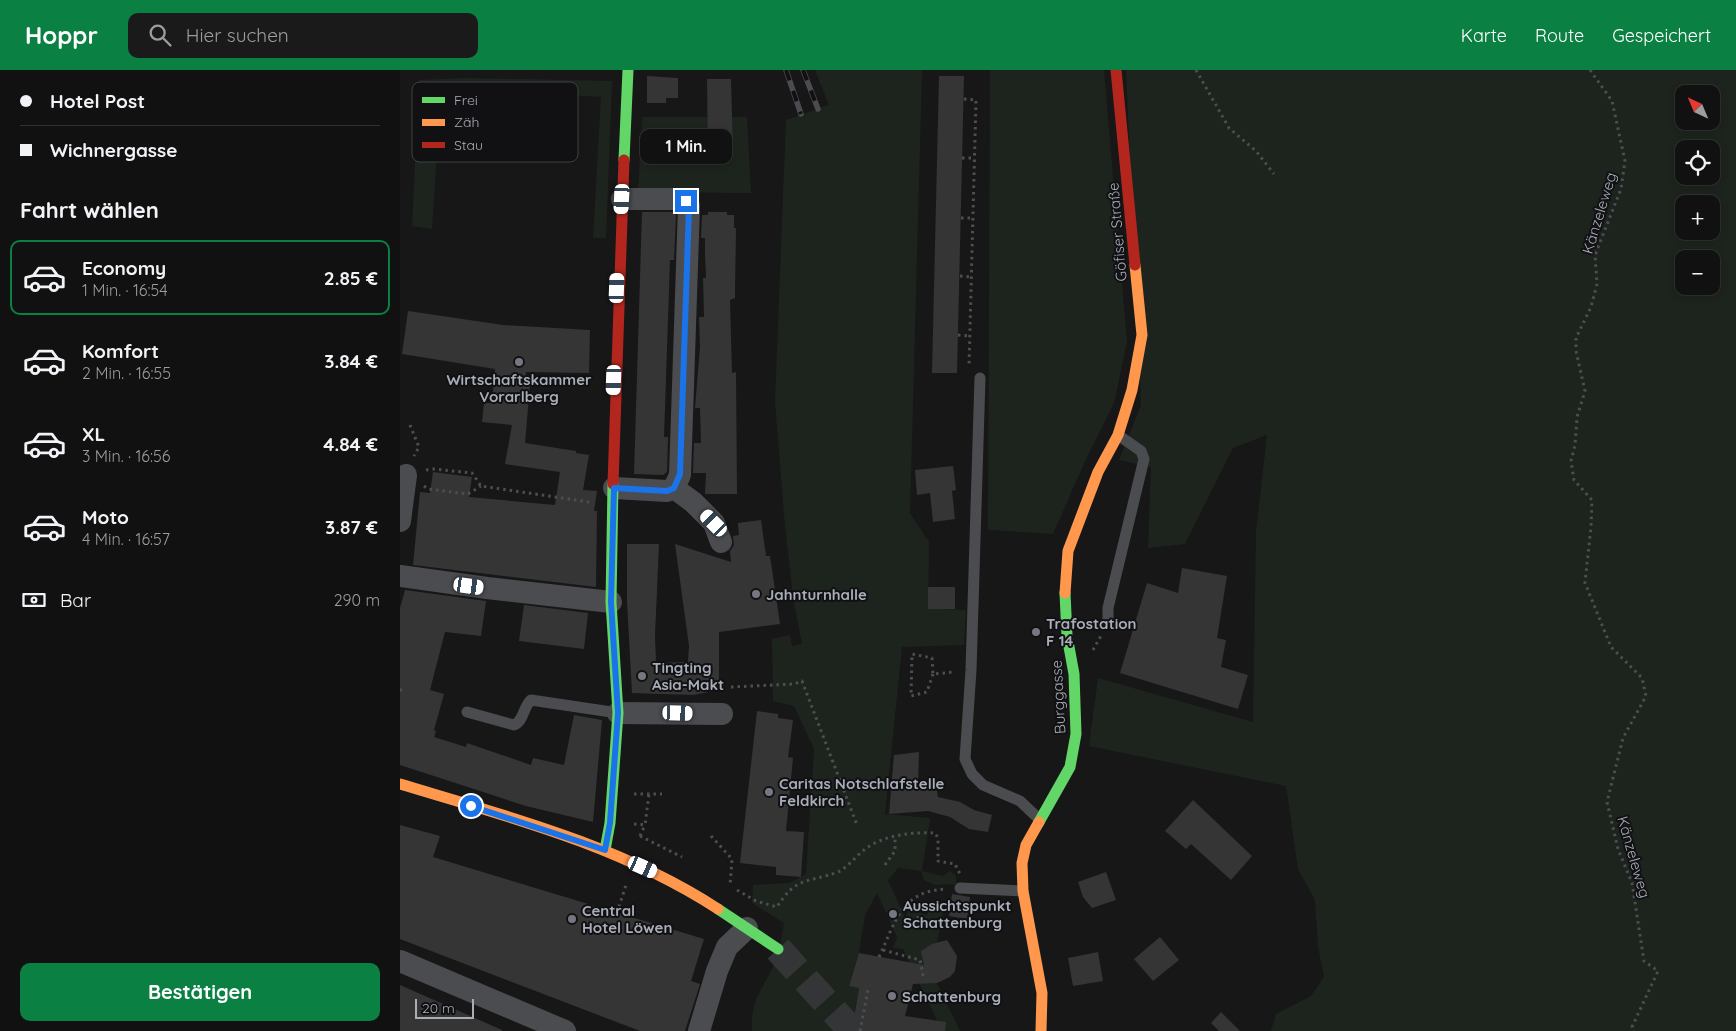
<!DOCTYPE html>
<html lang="de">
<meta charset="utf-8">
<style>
body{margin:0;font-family:Quicksand,sans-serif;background:#1a1a1a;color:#f1f3f6;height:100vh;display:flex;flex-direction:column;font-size:19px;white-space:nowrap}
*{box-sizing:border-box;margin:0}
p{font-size:16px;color:#9c9d9f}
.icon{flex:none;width:28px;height:28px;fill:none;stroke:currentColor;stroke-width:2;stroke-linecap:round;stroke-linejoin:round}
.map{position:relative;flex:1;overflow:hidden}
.details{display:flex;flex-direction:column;background:#111;width:400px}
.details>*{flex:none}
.hud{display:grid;align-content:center;height:110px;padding:0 20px;background:#111}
.needle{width:32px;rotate:316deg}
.controls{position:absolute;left:1275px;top:15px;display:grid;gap:10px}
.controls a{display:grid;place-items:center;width:45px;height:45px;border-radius:10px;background:#111;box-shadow:0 2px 8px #0003,0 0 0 1px #303131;font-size:25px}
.scale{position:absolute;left:15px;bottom:12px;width:59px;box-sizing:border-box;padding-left:5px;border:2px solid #a8adb8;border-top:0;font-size:14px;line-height:18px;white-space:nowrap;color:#a8adb8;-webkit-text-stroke:4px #111113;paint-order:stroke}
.end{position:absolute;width:22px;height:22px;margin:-11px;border:6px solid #1a73e8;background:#fff;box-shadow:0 0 0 2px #fff}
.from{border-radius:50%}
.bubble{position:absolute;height:35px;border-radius:10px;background:#111;box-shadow:0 2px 8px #0003,0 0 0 1px #303131;font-size:16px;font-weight:700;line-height:35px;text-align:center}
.car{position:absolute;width:15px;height:30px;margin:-15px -8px;border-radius:6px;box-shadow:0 0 4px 1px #0007;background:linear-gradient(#fff 24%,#345 0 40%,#fff 0 76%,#345 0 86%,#fff 0)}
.hud b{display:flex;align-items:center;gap:18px;height:48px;font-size:19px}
.hud b+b{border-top:1px solid #303131}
.hud i{width:12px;height:12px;background:#f1f3f6}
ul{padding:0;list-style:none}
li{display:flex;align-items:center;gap:15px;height:75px;margin:0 10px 8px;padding:0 10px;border:2px solid transparent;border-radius:10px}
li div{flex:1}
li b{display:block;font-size:19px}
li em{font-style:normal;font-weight:700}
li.active{border-color:#0b8043}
li>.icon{width:45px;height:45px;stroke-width:1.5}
h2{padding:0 20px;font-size:22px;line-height:60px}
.pay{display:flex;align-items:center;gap:12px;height:55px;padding:0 20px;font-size:19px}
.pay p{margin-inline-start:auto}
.action{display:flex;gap:10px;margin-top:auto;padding:10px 20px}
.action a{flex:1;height:58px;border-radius:10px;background:#0b8043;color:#fff;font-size:20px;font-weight:700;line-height:58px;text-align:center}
header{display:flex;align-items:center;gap:30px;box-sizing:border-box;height:70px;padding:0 25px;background:#0b8043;color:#fff}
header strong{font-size:24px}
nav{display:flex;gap:28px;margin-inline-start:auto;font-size:18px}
.search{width:350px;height:45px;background:#1a1a1a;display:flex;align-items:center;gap:12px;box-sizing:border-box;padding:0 18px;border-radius:10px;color:#9c9d9f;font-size:19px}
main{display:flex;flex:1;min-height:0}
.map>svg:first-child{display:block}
.green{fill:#1d241e;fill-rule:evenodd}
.building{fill:#353536}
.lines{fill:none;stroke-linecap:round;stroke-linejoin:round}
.primary-tunnel{stroke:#343537;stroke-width:28;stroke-dasharray:28 14;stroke-linecap:butt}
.path{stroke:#4d4e52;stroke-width:3;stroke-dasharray:2.5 4;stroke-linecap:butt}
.lane{stroke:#4b4c50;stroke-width:11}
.street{stroke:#4b4c50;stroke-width:22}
.fast{stroke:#63d668;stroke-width:11}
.slow{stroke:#ff974d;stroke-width:11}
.jam{stroke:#b3261e;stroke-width:11}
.rail-casing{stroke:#4b4c4f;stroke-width:5.5}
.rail{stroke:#111113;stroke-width:4;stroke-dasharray:11;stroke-linecap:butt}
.route{stroke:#1a73e8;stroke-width:6}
.poi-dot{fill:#757880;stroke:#111113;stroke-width:2}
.labels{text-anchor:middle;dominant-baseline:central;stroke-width:4;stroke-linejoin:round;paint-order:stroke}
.street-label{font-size:15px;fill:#a8adb8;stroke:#111113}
.poi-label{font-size:15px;font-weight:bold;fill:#a8adb8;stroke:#111113;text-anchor:start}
.key{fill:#111113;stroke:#3e4045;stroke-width:1}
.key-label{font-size:14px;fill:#a8adb8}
</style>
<header>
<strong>Hoppr</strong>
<div class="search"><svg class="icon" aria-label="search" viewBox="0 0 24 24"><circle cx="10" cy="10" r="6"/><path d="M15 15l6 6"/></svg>Hier suchen</div>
<nav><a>Karte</a><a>Route</a><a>Gespeichert</a></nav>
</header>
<main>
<section class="details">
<div class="hud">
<b><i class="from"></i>Hotel Post</b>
<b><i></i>Wichnergasse</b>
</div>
<h2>Fahrt wählen</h2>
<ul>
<li class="active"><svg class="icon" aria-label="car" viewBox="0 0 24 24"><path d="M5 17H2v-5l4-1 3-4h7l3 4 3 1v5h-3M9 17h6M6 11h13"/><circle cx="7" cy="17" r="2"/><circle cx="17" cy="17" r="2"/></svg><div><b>Economy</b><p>1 Min. · 16:54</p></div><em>2.85 €</em></li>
<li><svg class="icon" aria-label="car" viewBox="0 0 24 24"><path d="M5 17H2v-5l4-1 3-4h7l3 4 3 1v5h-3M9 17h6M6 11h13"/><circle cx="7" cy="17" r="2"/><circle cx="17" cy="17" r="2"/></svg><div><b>Komfort</b><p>2 Min. · 16:55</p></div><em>3.84 €</em></li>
<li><svg class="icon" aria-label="car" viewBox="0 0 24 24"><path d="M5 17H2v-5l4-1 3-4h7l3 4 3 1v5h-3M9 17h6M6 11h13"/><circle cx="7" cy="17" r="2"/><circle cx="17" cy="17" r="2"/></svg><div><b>XL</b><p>3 Min. · 16:56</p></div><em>4.84 €</em></li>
<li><svg class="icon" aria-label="car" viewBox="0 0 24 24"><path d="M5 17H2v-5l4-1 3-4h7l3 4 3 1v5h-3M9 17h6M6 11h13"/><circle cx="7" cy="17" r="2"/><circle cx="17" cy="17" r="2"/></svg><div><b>Moto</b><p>4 Min. · 16:57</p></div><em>3.87 €</em></li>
</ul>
<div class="pay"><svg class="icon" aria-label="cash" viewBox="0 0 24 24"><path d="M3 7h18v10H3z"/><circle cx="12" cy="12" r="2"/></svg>Bar<p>290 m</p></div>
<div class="action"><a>Bestätigen</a></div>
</section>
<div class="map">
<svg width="1336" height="961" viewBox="0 0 1336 961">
<rect width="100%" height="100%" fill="#171717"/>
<!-- green -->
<g class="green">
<path d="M415,0H522L510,443L529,472L528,538L566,540L564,575L502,577L485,744L530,748L522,801L542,806L550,801L556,806V814L535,815L524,810L521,801L498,798L488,810L505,848L509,840L527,845L530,832L545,834L537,872L521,881L560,961H542L503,879L493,878L497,867L477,823L465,845L459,883L449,915L459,918L452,961H352C350,931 362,920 374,895C381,882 381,866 384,853L352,833L353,815L389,813L406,804L414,679L394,636L373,631L372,569L390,565L392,576L402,574L394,533L385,456L375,332L386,50L429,35Z"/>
<polygon points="590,0 704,0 727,272 714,333 686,389 653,464 588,460"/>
<path d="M726,0H1336V961H871L876,944L911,926L924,907L918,877L915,830L898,799L886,716L689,676L698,608L853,652L856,462L867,365L833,378L785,474L748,478L751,397L719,390L741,335ZM1284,24H1311V51H1284ZM1284,79H1311V106H1284ZM1284,134H1311V161H1284ZM1284,189H1311V216H1284Z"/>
<polygon points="67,8 212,11 206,168 193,168 201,27 41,18 32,159 12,156 19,10"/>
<polygon points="242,47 347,47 351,123 238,122"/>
</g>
<!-- building -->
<g class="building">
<polygon points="247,6 278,8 278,28 266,28 266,33 247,33"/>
<polygon points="539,6 564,6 557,303 532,303"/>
<polygon points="307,9 331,9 333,82 308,82"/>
<polygon points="242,142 275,142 276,145 274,190 270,190 264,367 268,367 267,402 263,405 234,404"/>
<polygon points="308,142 327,142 327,145 334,145 334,158 336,158 335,220 335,228 330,230 332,303 336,302 337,424 305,424 306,403 293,403 294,373 301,373 300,338 295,338 300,277 299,247 304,247 303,208 306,208 305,184 305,168 301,168 302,145 308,145"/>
<polygon points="8,241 103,255 190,260 189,303 126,302 125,314 130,315 125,373 176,381 176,383 189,385 183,420 197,421 194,441 197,441 196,517 13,495 20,422 30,423 33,402 72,407 69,427 155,435 160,402 105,394 112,355 82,352 84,333 92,333 95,299 2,284"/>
<polygon points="553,396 556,420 552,421 555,449 533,452 530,423 517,425 515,400"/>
<polygon points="361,450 366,486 370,486 380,554 319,562 319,620 293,625 232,623 227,532 227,474 259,474 255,565 256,593 288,592 289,576 275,474 331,492 330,481 334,475 333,466 339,465 338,453"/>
<polygon points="782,498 827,506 817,568 826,570 821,597 848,605 838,639 720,603 747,513 778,523"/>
<rect x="528" y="517" width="27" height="22"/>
<polygon points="5,520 86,531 81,566 45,562 30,620 44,624 34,660 36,661 34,667 66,677 67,673 131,695 133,688 164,695 174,645 202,650 193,752 126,736 0,695 0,538"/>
<polygon points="124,535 188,543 184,579 119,571"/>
<polygon points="357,641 378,644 378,648 393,650 388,687 393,688 386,761 404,762 401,807 376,805 376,797 340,793"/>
<polygon points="519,682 518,716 529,715 537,721 538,727 560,732 574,740 592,745 588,762 569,759 550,747 528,741 489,744 494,685"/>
<polygon points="793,730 852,786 831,810 791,774 786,779 765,761"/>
<polygon points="0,755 40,766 33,787 304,869 291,911 300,914 285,961 240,961 0,869"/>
<polygon points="706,802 716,830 692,838 683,827 678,812"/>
<polygon points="552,824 570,827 567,849 549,846"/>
<polygon points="760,867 779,890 753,911 734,889"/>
<polygon points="547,870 557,886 555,901 550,907 537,913 513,914 505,946 546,952 545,961 452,961 459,918 449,916 459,883 524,895 521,881 532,874"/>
<polygon points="698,882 703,911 673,916 668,888"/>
<polygon points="0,915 102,960 102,961 0,961"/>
<polygon points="821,942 840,961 819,961 811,953"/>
</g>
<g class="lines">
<!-- primary-tunnel -->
<polyline class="primary-tunnel" points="378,879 452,961"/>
<!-- path -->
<g class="path">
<polyline points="796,0 829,58 856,81 874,104"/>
<polyline points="1190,0 1212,31 1225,91 1221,119 1195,185 1197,214 1191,237 1176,268 1176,281 1185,321 1177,347 1175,375 1171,391 1174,410 1192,430 1191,457 1185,513 1211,577 1242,608 1246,626 1223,668 1207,732 1218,779 1232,813 1244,891 1258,901 1232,957 1234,961"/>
<polyline points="564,29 576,30 569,297"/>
<polyline points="247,83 301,84"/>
<polyline points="562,88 574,88"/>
<polyline points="561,148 573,148"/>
<polyline points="560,206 572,207"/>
<polyline points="558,265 571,266"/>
<polyline points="10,355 19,377 14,386"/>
<polyline points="26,400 33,399 72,403 81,416 189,432"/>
<polyline points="24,416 28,419 68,424 81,416"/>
<polyline points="693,580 702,564"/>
<polyline points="533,604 527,622 511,626 512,584 532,588 533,604 555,602"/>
<polyline points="331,617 394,614 402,611 457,755"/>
<polyline points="0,620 2,620"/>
<polyline points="234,724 262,724"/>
<polyline points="234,754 245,755 249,724"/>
<polyline points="240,766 282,787"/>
<polyline points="240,766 245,755"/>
<polyline points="311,766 332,789 330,816"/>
<polyline points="485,795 495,781 495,767"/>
<path d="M337,820L356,831L377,837C396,806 408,813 438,802C447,798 456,786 464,780C482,765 512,762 535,763L538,768V791L555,794L560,804"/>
<polyline points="515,834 518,840 518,857"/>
<polyline points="217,843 226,815"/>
<polyline points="483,880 520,890 524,910"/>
<path d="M479,887C496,851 501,821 546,819"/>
<polyline points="460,961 468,920"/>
</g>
<!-- lane -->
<g class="lane">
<polyline points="580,308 571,600 565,689 572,704 583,715 620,731 639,749"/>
<polyline points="708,552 708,538 744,389 741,381 718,365"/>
<path d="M67,642L114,655C124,651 123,637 131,630L218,643"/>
<polyline points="560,818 623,821"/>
</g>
<!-- street -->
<g class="street">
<polyline points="214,418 267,421 274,418 280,405 289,136 283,129 222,129"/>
<polyline points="274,418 293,432 314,453 321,472"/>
<polyline points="0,451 6,405"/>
<polyline points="0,506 87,518 211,532"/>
<polyline points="218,643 322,644"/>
<polyline points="0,891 165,961"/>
<polyline points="299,961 317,901 327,877 347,858"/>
</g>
<!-- fast -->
<g class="fast">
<polyline points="224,90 228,0"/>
<polyline points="639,752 670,697 676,664 674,604 667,566 665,523"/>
<polyline points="205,780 210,753 218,643 211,532 213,414"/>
<polyline points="318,839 378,879"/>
</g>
<!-- slow -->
<g class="slow">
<polyline points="665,523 668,481 698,402 718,365 732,320 742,265 735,195"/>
<path d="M0,714C110,747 221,776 318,839"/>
<polyline points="639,752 626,775 622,793 623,821 642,923 641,961"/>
</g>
<!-- jam -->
<g class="jam">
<polyline points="716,0 735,195"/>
<polyline points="213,414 224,90"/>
</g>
<defs>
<g id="rail">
<polyline points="386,0 401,44"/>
<polyline points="403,0 418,39"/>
</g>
</defs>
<!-- rail casing -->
<use href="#rail" class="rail-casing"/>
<!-- rail -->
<use href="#rail" class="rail"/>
</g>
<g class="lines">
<!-- route -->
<polyline class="route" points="71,736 205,780 210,753 218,643 211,532 214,418 267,421 274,418 280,404 289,136 286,131"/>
</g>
<!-- markers -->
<g class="poi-dot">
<circle cx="119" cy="292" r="5"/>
<circle cx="356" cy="524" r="5"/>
<circle cx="636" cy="562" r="5"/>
<circle cx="242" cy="606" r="5"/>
<circle cx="369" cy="722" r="5"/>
<circle cx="493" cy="844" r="5"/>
<circle cx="172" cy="849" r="5"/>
<circle cx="492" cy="926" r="5"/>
</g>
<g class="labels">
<!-- street labels -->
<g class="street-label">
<text transform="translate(1199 143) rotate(-73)">Känzeleweg</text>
<text transform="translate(717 162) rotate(-95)">Göfiser Straße</text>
<text transform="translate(658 627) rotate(-93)">Burggasse</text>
<text transform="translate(1234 787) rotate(74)">Känzeleweg</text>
</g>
<!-- poi labels -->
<g class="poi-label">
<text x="119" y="309" text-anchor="middle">Wirtschaftskammer<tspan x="119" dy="17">Vorarlberg</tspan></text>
<text x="366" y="524">Jahnturnhalle</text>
<text x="646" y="553">Trafostation<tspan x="646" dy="17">F 14</tspan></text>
<text x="252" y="597">Tingting<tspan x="252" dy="17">Asia-Makt</tspan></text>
<text x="379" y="713">Caritas Notschlafstelle<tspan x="379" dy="17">Feldkirch</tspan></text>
<text x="503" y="835">Aussichtspunkt<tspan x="503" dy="17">Schattenburg</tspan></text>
<text x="182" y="840">Central<tspan x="182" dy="17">Hotel Löwen</tspan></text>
<text x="502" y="926">Schattenburg</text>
</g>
</g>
<!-- legend -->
<rect x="12" y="12" width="166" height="80" rx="8" class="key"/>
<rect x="22" y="27" width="23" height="6" fill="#63d668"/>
<rect x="22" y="49" width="23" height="7" fill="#ff974d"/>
<rect x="22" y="72" width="23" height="6" fill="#b3261e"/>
<g class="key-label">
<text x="54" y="35">Frei</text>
<text x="54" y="57">Zäh</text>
<text x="54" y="80">Stau</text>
</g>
</svg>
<div class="controls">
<a><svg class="needle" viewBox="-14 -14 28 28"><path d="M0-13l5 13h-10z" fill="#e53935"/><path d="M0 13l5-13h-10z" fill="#9c9d9f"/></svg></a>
<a><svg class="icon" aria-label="locate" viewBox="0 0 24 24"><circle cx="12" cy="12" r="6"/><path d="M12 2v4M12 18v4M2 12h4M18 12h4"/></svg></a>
<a>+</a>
<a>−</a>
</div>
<div class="scale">20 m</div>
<i class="end from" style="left:71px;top:736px"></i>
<i class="end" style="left:286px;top:131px"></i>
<div class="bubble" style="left:240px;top:59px;width:92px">1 Min.</div>
<i class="car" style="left:222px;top:129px;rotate:183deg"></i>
<i class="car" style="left:217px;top:218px;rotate:2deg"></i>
<i class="car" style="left:214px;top:310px;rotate:182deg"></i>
<i class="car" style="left:314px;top:453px;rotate:315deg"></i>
<i class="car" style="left:69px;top:516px;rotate:98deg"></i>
<i class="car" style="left:278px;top:643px;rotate:92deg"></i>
<i class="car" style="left:243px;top:797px;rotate:114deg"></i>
</div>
</main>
